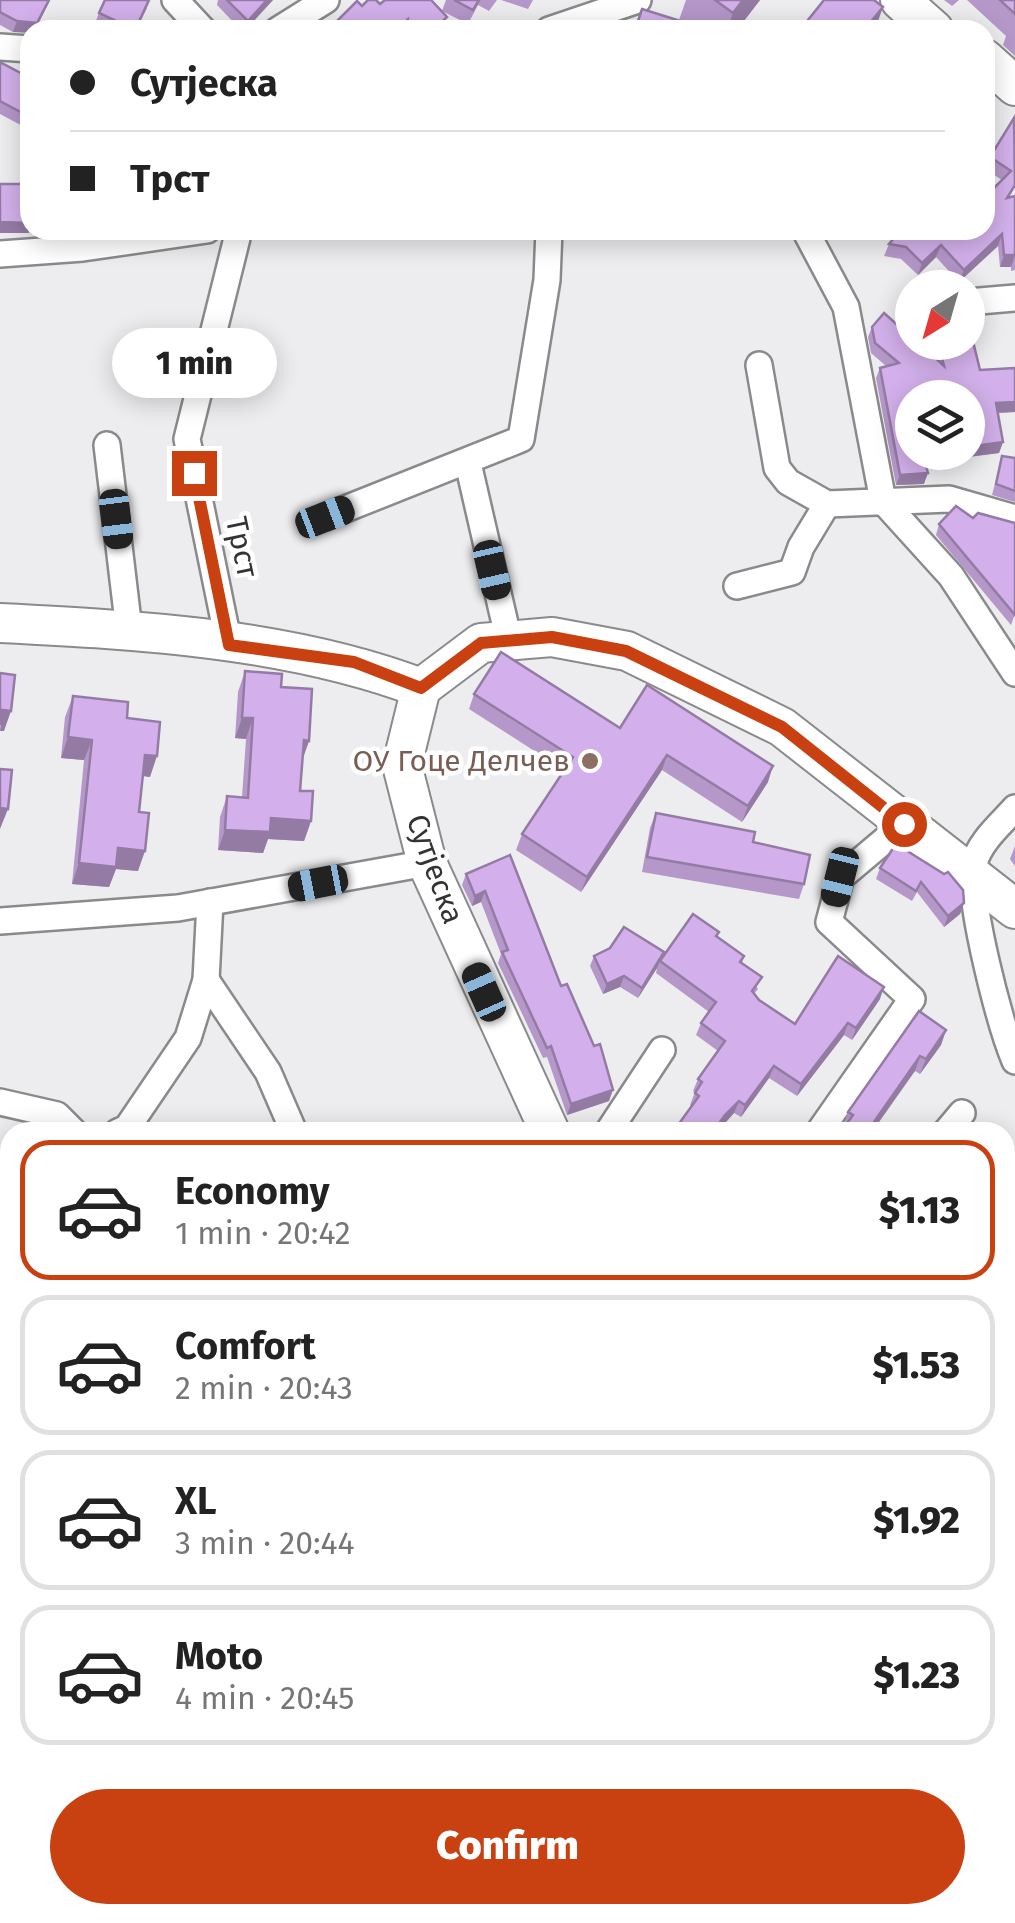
<!DOCTYPE html>
<meta charset="utf-8">
<style>
body{margin:0;font-family:"Fira Sans",sans-serif;background:#f6f6f6;color:#222;height:100vh;display:flex;flex-direction:column;font-size:38px;white-space:nowrap}
*{box-sizing:border-box;margin:0}
p{font-size:32px;color:#767676}
.icon{flex:none;width:55px;height:55px;fill:none;stroke:currentColor;stroke-width:2;stroke-linecap:round;stroke-linejoin:round}
.map{position:relative;flex:1;overflow:hidden}
.details{position:absolute;left:0px;top:1122px;width:1015px;height:802px;display:flex;flex-direction:column;background:#fff;border-radius:30px 30px 0 0;box-shadow:0 5px 25px #0003}
.details>*{flex:none}
.banner{position:absolute;left:20px;top:20px;width:975px;height:220px;border-radius:30px;box-shadow:0 5px 25px #0003;display:grid;align-content:center;height:220px;padding:0 50px;background:#fff}
.needle{width:65px;rotate:217deg}
.buttons{position:absolute;left:895px;top:270px;display:grid;gap:20px}
.buttons a{display:grid;place-items:center;width:90px;height:90px;border-radius:50%;background:#fff;box-shadow:0 5px 25px #0003;font-size:50px}
.end{position:absolute;width:45px;height:45px;margin:-22px;border:12px solid #c94111;background:#fff;box-shadow:0 0 0 5px #fff}
.from{border-radius:50%}
.bubble{position:absolute;height:70px;border-radius:35px;background:#fff;box-shadow:0 5px 25px #0003;font-size:32px;font-weight:800;line-height:70px;text-align:center}
.car{position:absolute;width:30px;height:60px;margin:-30px -15px;border-radius:12px;box-shadow:0 0 8px 2px #0007;background:linear-gradient(#222 24%,#8ab4d8 0 40%,#222 0 76%,#8ab4d8 0 86%,#222 0)}
.banner b{display:flex;align-items:center;gap:35px;height:95px;font-size:38px}
.banner b+b{border-top:2px solid #e0e0e0}
.banner i{width:25px;height:25px;background:#222}
ul{padding:18px 0 0;list-style:none}
li{display:flex;align-items:center;gap:30px;height:140px;margin:0 20px 15px;padding:0 30px;border:5px solid #e0e0e0;border-radius:30px}
li div{flex:1}
li b{display:block;font-size:38px}
li em{font-style:normal;font-weight:800}
li.active{border-color:#c94111}
li>.icon{width:90px;height:90px;stroke-width:1.5}
.action{display:flex;gap:20px;margin-top:auto;padding:20px 50px}
.action a{flex:1;height:115px;border-radius:60px;background:#c94111;color:#fff;font-size:40px;font-weight:800;line-height:115px;text-align:center}
.map>svg:first-child{display:block}
.lines{fill:none;stroke-linecap:round;stroke-linejoin:round}
.lane-casing{stroke:#8a8a8c;stroke-width:18}
.street-casing{stroke:#8a8a8c;stroke-width:30}
.secondary-casing{stroke:#8a8a8c;stroke-width:42}
.lane{stroke:#fff;stroke-width:12}
.street{stroke:#fff;stroke-width:25}
.secondary{stroke:#fff;stroke-width:38}
.wall{fill:#b597ca}
.shaded-wall{fill:#947ba4}
.building{fill:#d3b0eb;stroke:#947ba4;stroke-width:2.5}
.route{stroke:#c94111;stroke-width:12}
.education-dot{fill:#8d6e63;stroke:#fff;stroke-width:4}
.labels{text-anchor:middle;dominant-baseline:central;stroke-width:9;stroke-linejoin:round;paint-order:stroke}
.street-label{font-size:30px;fill:#333334;stroke:#fff}
.education-label{font-size:30px;fill:#785e54;stroke:#fff;text-anchor:end}
</style>
<div class="map">
<svg width="1015" height="1923" viewBox="0 0 1015 1923">
<rect width="100%" height="100%" fill="#ededef"/>
<g class="lines">
<defs>
<polyline id="lane" points="390,1923 394,1915"/>
<g id="street">
<polyline points="175,0 203,30"/>
<polyline points="278,30 326,0"/>
<polyline points="549,30 638,0"/>
<polyline points="0,47 30,49"/>
<polyline points="805,230 846,307 883,501 951,576 1015,673"/>
<polyline points="0,254 83,248 207,230"/>
<polyline points="968,302 1015,298"/>
<polyline points="759,365 777,468 788,482 827,504 949,499 1015,518"/>
<polyline points="107,445 129,630"/>
<polyline points="468,463 509,641"/>
<polyline points="325,517 521,439 547,280 549,230"/>
<polyline points="737,586 792,572 801,547 827,504"/>
<polyline points="229,645 187,439 239,230"/>
<path d="M1015,808C1001,824 979,842 974,864C967,899 1000,1025 1015,1061"/>
<polyline points="0,921 178,908 427,863"/>
<polyline points="206,980 268,1072 294,1132"/>
<polyline points="0,1102 57,1115 74,1132"/>
<polyline points="118,1132 127,1128 188,1038 206,980 210,902"/>
<polyline points="608,1132 662,1050"/>
<polyline points="819,1132 912,999 829,922 841,877 904,824"/>
<polyline points="946,1132 962,1113"/>
<polyline points="0,1189 10,1188"/>
<polyline points="1005,1529 1015,1524"/>
<polyline points="0,1764 10,1757"/>
<polyline points="1005,1834 1015,1867"/>
<polyline points="840,1915 840,1923"/>
</g>
<g id="secondary">
<polyline points="900,0 934,30"/>
<polyline points="985,59 1015,86"/>
<path d="M0,623C140,630 289,638 421,688"/>
<polyline points="550,1132 427,863 402,765 421,688 481,643 552,637 627,651 782,727 1015,909"/>
<polyline points="338,1923 341,1915"/>
</g>
</defs>
<!-- lane casing -->
<use href="#lane" class="lane-casing"/>
<!-- street casing -->
<use href="#street" class="street-casing"/>
<!-- secondary casing -->
<use href="#secondary" class="secondary-casing"/>
<!-- lane -->
<use href="#lane" class="lane"/>
<!-- street -->
<use href="#street" class="street"/>
<!-- secondary -->
<use href="#secondary" class="secondary"/>
</g>
<!-- wall -->
<g class="wall">
<polygon points="0,0 50,0 35,30 13,32 0,25"/>
<polygon points="218,0 273,0 246,30 241,30 217,5"/>
<polygon points="446,0 497,0 489,11 478,5 468,24 442,11"/>
<polygon points="501,0 533,0 528,9"/>
<polygon points="686,0 760,0 737,30 685,30 679,20"/>
<polygon points="944,0 959,0 952,6"/>
<polygon points="967,0 1015,0 1015,56 1003,45 1006,36"/>
<polygon points="147,8 136,30 109,30 95,23 99,13"/>
<polygon points="0,62 30,78 30,130 0,114"/>
<polygon points="1014,118 1010,197 1015,196 1015,270 1011,271 1011,267 1000,267 998,246 959,282 936,257 918,275 901,259 884,256 889,244 985,230 1002,180 985,169 990,157"/>
<polygon points="872,327 935,358 931,342 968,342 980,370 1015,368 1015,412 998,413 1003,442 999,453 925,463 924,484 896,485 876,378 880,368 886,366 871,353 868,337"/>
<polygon points="1002,456 1015,458 1015,502 992,495"/>
<polygon points="973,518 1015,614 1011,625 936,535 939,524"/>
<polygon points="245,671 281,687 309,741 302,759 300,791 311,821 304,841 268,839 263,853 218,850 220,817 227,796 242,797 246,739 235,738 238,692"/>
<polygon points="474,694 620,728 768,782 742,822 662,770 581,892 516,850 522,834 564,770 469,709"/>
<polygon points="73,696 127,718 150,777 143,776 139,812 138,871 116,869 109,887 72,884 84,760 61,758 65,717"/>
<polygon points="656,813 753,842 804,884 799,899 642,872 650,828"/>
<polygon points="1015,846 1015,866 1010,859"/>
<polygon points="510,855 561,986 609,1101 567,1115 547,1057 543,1058 498,963 501,954 481,902 472,906 462,885 466,874"/>
<polygon points="880,868 944,874 964,903 960,914 944,927 917,892 912,901 876,879"/>
<polygon points="719,932 717,936 744,956 742,963 758,989 754,994 759,1000 795,1024 880,999 852,1040 844,1035 797,1096 769,1078 741,1117 734,1113 717,1132 673,1132 692,1106 690,1105 695,1092 693,1091 698,1079 718,1051 696,1035 701,1023 709,1012 656,973 657,968 638,998 620,987 603,994 590,966 594,956 663,957"/>
<polygon points="946,1030 941,1045 920,1074 915,1071 844,1128 843,1127 848,1112"/>
<polygon points="1015,1672 1015,1822 1005,1819 1005,1676"/>
<polygon points="202,1915 266,1915 265,1923 201,1923"/>
<polygon points="920,1915 994,1915 991,1923 922,1923"/>
</g>
<!-- shaded-wall -->
<g class="shaded-wall">
<polygon points="49,0 50,0 35,30 30,30 30,33 13,32 17,21"/>
<polygon points="267,0 273,0 245,30 248,21"/>
<polygon points="743,0 760,0 737,30 727,30 733,13"/>
<polygon points="883,7 875,30 864,30"/>
<polygon points="447,17 443,28 441,30 435,30"/>
<polygon points="0,222 30,223 30,230 29,233 0,233"/>
<polygon points="1002,234 998,246 959,282 964,270"/>
<polygon points="941,245 936,257 918,275 922,263"/>
<polygon points="1004,255 1015,255 1011,267 1000,267"/>
<polygon points="1015,402 1015,412 992,413 996,403"/>
<polygon points="1003,442 999,453 918,463 922,453 968,452 968,447"/>
<polygon points="928,473 924,484 896,485 900,475"/>
<polygon points="2,710 11,711 4,731 0,731"/>
<polygon points="242,718 253,718 246,739 235,738"/>
<polygon points="68,737 92,740 84,760 61,758"/>
<polygon points="304,740 309,741 302,761"/>
<polygon points="145,755 157,756 150,777 137,775"/>
<polygon points="667,755 662,770 581,892 587,877"/>
<polygon points="773,766 768,782 742,822 748,806"/>
<polygon points="0,808 8,809 0,829"/>
<polygon points="271,818 311,821 304,841 268,839 263,853 218,850 225,830"/>
<polygon points="118,848 145,851 138,871 116,869 109,887 72,884 79,863"/>
<polygon points="485,891 481,902 472,906 475,896"/>
<polygon points="964,903 960,914 944,927 948,916"/>
<polygon points="664,952 657,968 638,998 642,988"/>
<polygon points="624,976 620,987 603,994 607,984"/>
<polygon points="884,987 880,999 852,1040 856,1028"/>
<polygon points="848,1023 844,1035 797,1096 801,1084"/>
<polygon points="946,1030 941,1045 920,1074 926,1059"/>
<polygon points="920,1056 915,1071 872,1132 867,1132"/>
<polygon points="774,1066 769,1078 741,1117 745,1105"/>
<polygon points="613,1090 609,1101 567,1115 571,1104"/>
<polygon points="739,1101 734,1113 717,1132 713,1132 725,1115"/>
<polygon points="1015,1583 1009,1599 1006,1586"/>
<polygon points="1015,1627 1014,1641 1005,1644 1005,1630"/>
<rect x="0" y="1867" width="10" height="28"/>
<polygon points="976,1915 994,1915 991,1923 947,1923"/>
</g>
<!-- building -->
<g class="building">
<polygon points="0,0 49,0 37,23 17,21 0,12"/>
<polygon points="105,0 149,0 135,30 99,13"/>
<polygon points="227,0 267,0 248,21"/>
<polygon points="368,0 376,0 380,4 385,0 431,0 447,17 437,27 437,30 410,30 408,19 397,30 328,30 357,1 362,6"/>
<polygon points="454,0 479,0 473,10"/>
<polygon points="715,0 743,0 733,13"/>
<polygon points="824,0 874,0 883,7 864,30 800,30"/>
<polygon points="1000,0 1015,0 1015,14"/>
<polygon points="642,9 684,22 682,30 635,30"/>
<polygon points="0,62 30,78 30,117 0,101"/>
<polygon points="1014,118 1015,185 1007,198 1015,196 1015,255 1004,255 1002,234 964,270 941,245 922,263 906,247 889,244 901,230 985,230 985,197 1011,171 990,157"/>
<polygon points="0,184 30,184 30,223 0,222"/>
<polygon points="884,313 912,338 912,342 918,342 944,366 938,342 968,342 968,321 980,370 1015,368 1015,402 996,403 1003,442 968,447 968,398 912,398 912,452 926,452 922,453 928,473 900,475 880,368 899,363 875,343 872,327"/>
<polygon points="1002,456 1015,458 1015,491 996,484"/>
<polygon points="956,506 973,518 978,513 1015,523 1015,615 939,524"/>
<polygon points="501,652 620,728 647,685 773,766 748,806 667,755 587,877 522,834 573,757 474,694"/>
<polygon points="245,671 282,674 281,687 312,689 309,741 304,740 300,791 313,791 311,821 271,818 270,832 225,830 227,796 248,798 253,718 242,718"/>
<polygon points="0,673 15,675 11,711 2,710 0,725"/>
<polygon points="73,696 128,702 127,718 160,722 157,756 145,755 139,812 149,813 145,851 118,848 116,867 79,863 92,740 68,737"/>
<polygon points="0,769 12,770 8,809 0,808"/>
<polygon points="656,813 755,832 753,842 810,855 804,884 647,857"/>
<polygon points="896,844 944,874 948,872 963,890 964,903 948,916 921,882 916,891 880,868"/>
<polygon points="510,855 561,986 567,984 594,1046 600,1044 613,1090 571,1104 551,1046 547,1048 502,952 508,950 485,891 475,896 466,874"/>
<polygon points="693,914 719,932 716,936 744,956 740,962 762,977 752,991 759,1000 795,1024 838,956 884,987 856,1028 848,1023 801,1084 774,1066 745,1105 739,1101 725,1115 713,1132 673,1132 699,1096 695,1093 702,1082 698,1079 725,1041 701,1023 716,1002 660,961"/>
<polygon points="624,927 664,952 642,988 624,976 607,984 594,956 610,948"/>
<polygon points="919,1011 946,1030 926,1059 920,1056 867,1132 841,1132 853,1115 848,1112"/>
<polygon points="1005,1553 1015,1583 1006,1586 1015,1613 1015,1627 1005,1630"/>
<polygon points="1015,1672 1015,1805 1007,1803 1005,1805 1005,1787 1011,1785 1005,1767 1005,1715 1011,1713 1005,1696 1005,1676"/>
<rect x="0" y="1798" width="10" height="69"/>
<polygon points="0,1909 10,1910 10,1915 55,1915 134,1923 0,1923"/>
<polygon points="209,1915 266,1915 265,1923 208,1923"/>
<polygon points="419,1915 810,1915 811,1923 423,1923 417,1921"/>
<polygon points="930,1915 976,1915 947,1923 932,1923"/>
</g>
<g class="lines">
<!-- route -->
<polyline class="route" points="194,473 229,645 354,662 421,688 481,643 552,637 626,651 782,727 904,824"/>
</g>
<!-- markers -->
<circle class="education-dot" cx="590" cy="761" r="10"/>
<g class="labels">
<!-- street labels -->
<g class="street-label">
<text transform="translate(242 547) rotate(78)">Трст</text>
<text transform="translate(435 869) rotate(70)">Сутјеска</text>
</g>
<!-- education labels -->
<g class="education-label">
<text x="570" y="761">ОУ Гоце Делчев</text>
</g>
</g>
</svg>
<div class="buttons">
<a><svg class="needle" viewBox="-14 -14 28 28"><path d="M0-13l5 13h-10z" fill="#e53935"/><path d="M0 13l5-13h-10z" fill="#767676"/></svg></a>
<a><svg class="icon" aria-label="layers" viewBox="0 0 24 24"><path d="M12 4l9 5-9 5-9-5zM3 14l9 5 9-5"/></svg></a>
</div>
<i class="end from" style="left:904px;top:824px"></i>
<i class="end" style="left:194px;top:473px"></i>
<div class="bubble" style="left:112px;top:328px;width:165px">1 min</div>
<i class="car" style="left:325px;top:517px;rotate:69deg"></i>
<i class="car" style="left:116px;top:519px;rotate:173deg"></i>
<i class="car" style="left:492px;top:570px;rotate:167deg"></i>
<i class="car" style="left:840px;top:877px;rotate:194deg"></i>
<i class="car" style="left:318px;top:883px;rotate:259deg"></i>
<i class="car" style="left:484px;top:992px;rotate:336deg"></i>
<div class="banner">
<b><i class="from"></i>Сутјеска</b>
<b><i></i>Трст</b>
</div>
<section class="details">
<ul>
<li class="active"><svg class="icon" aria-label="car" viewBox="0 0 24 24"><path d="M5 17H2v-5l4-1 3-4h7l3 4 3 1v5h-3M9 17h6M6 11h13"/><circle cx="7" cy="17" r="2"/><circle cx="17" cy="17" r="2"/></svg><div><b>Economy</b><p>1 min · 20:42</p></div><em>$1.13</em></li>
<li><svg class="icon" aria-label="car" viewBox="0 0 24 24"><path d="M5 17H2v-5l4-1 3-4h7l3 4 3 1v5h-3M9 17h6M6 11h13"/><circle cx="7" cy="17" r="2"/><circle cx="17" cy="17" r="2"/></svg><div><b>Comfort</b><p>2 min · 20:43</p></div><em>$1.53</em></li>
<li><svg class="icon" aria-label="car" viewBox="0 0 24 24"><path d="M5 17H2v-5l4-1 3-4h7l3 4 3 1v5h-3M9 17h6M6 11h13"/><circle cx="7" cy="17" r="2"/><circle cx="17" cy="17" r="2"/></svg><div><b>XL</b><p>3 min · 20:44</p></div><em>$1.92</em></li>
<li><svg class="icon" aria-label="car" viewBox="0 0 24 24"><path d="M5 17H2v-5l4-1 3-4h7l3 4 3 1v5h-3M9 17h6M6 11h13"/><circle cx="7" cy="17" r="2"/><circle cx="17" cy="17" r="2"/></svg><div><b>Moto</b><p>4 min · 20:45</p></div><em>$1.23</em></li>
</ul>
<div class="action"><a>Confirm</a></div>
</section>
</div>
